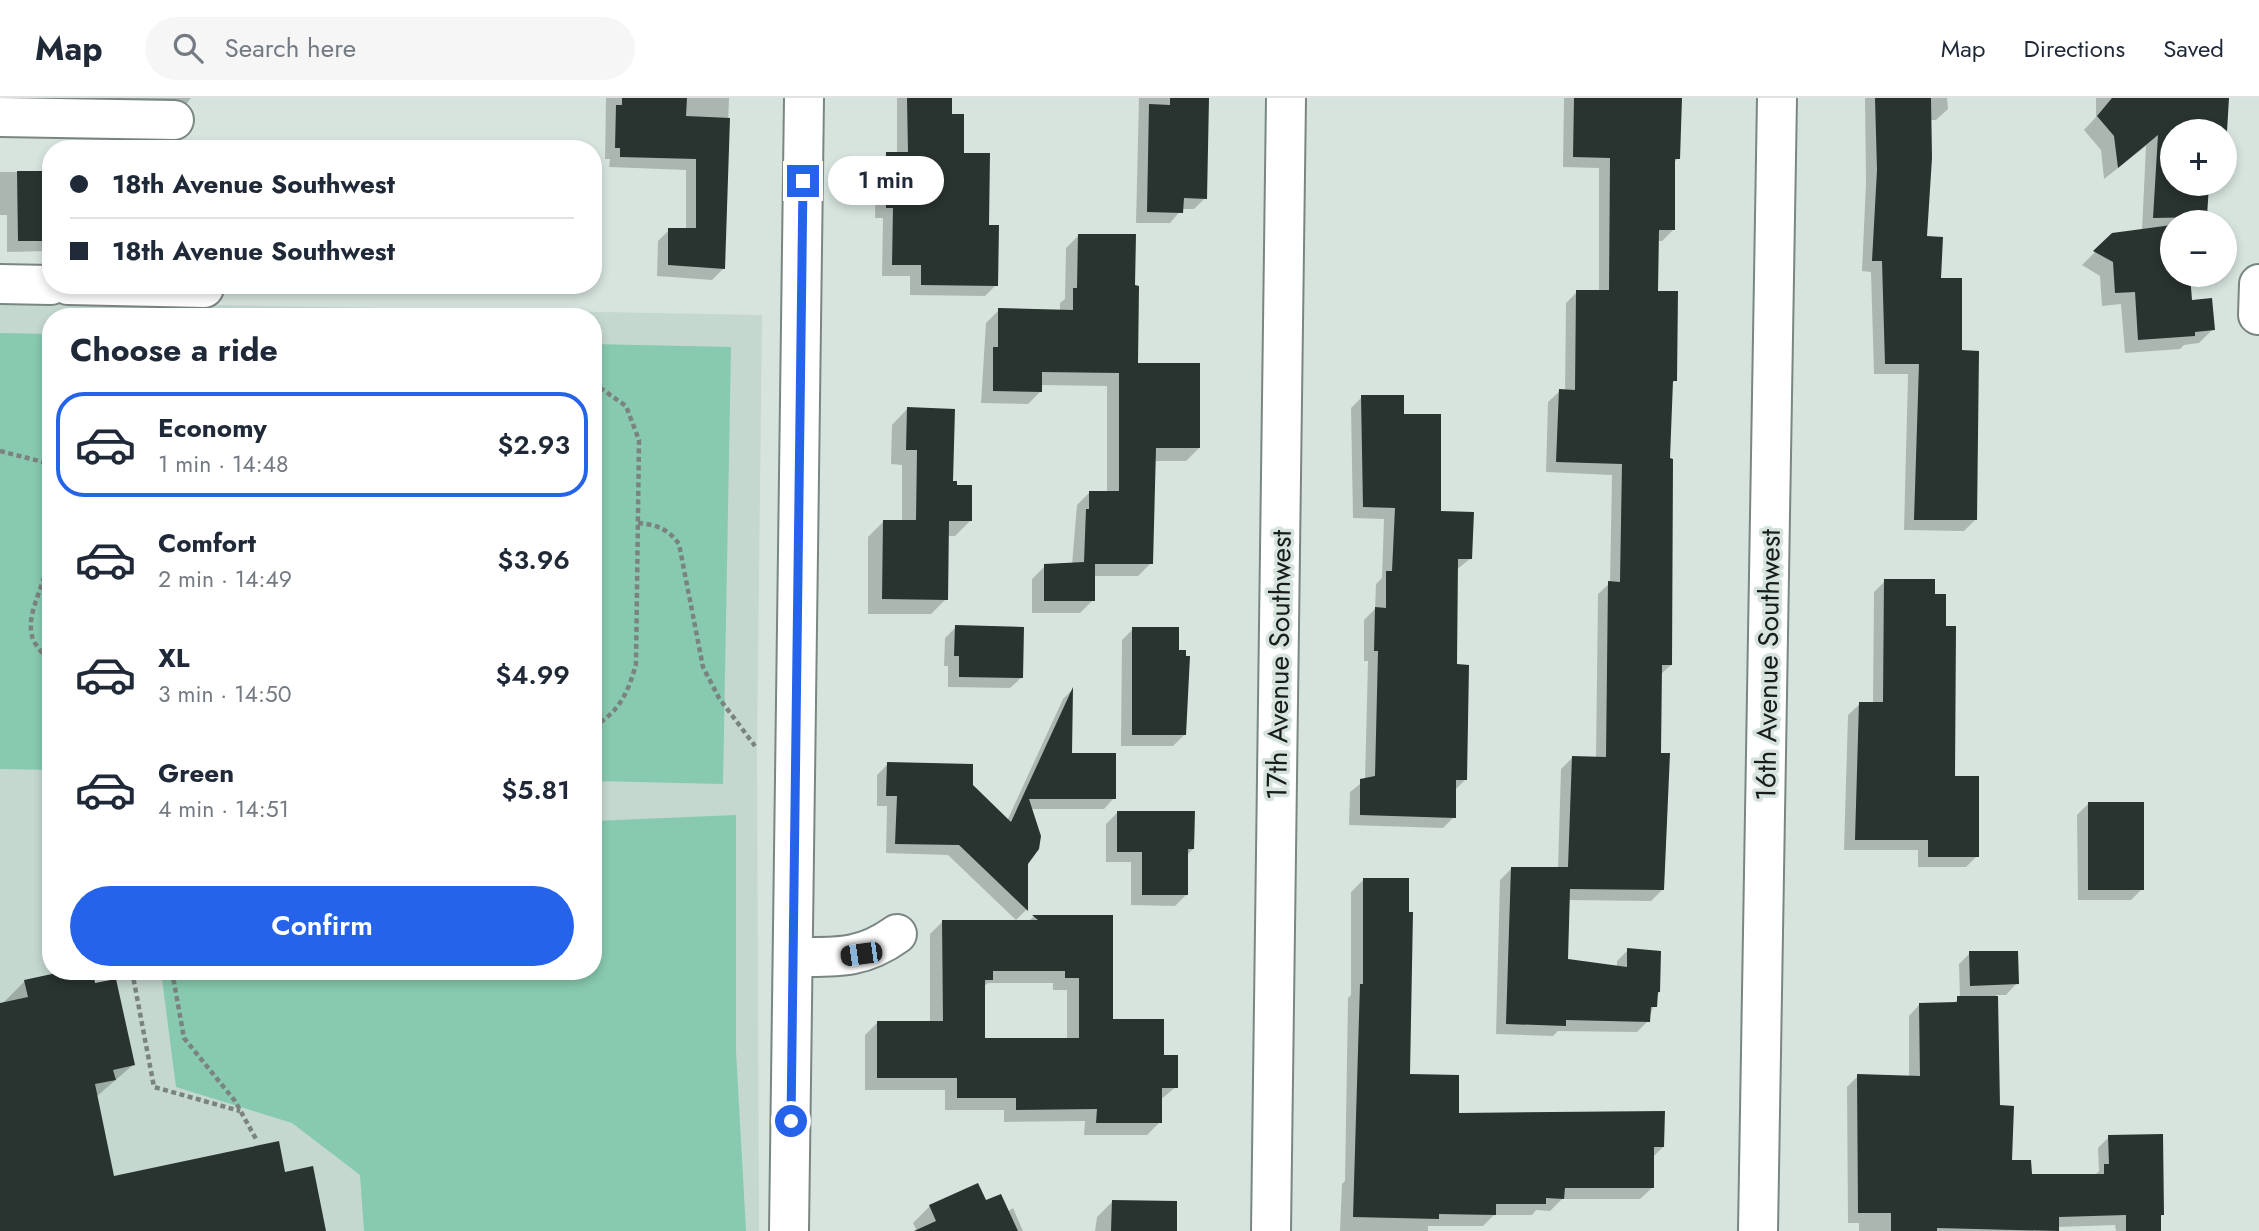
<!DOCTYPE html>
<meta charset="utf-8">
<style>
body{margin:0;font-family:Jost,sans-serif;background:#f6f6f7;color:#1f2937;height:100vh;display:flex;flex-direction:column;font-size:26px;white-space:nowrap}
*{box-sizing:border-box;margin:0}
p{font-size:23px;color:#747a83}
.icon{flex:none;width:38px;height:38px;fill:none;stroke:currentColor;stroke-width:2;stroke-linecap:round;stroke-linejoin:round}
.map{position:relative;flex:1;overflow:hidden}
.drawer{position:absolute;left:42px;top:210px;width:560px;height:672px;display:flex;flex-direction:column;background:#fff;border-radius:28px;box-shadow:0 4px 10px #0003}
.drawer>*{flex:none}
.banner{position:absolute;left:42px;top:42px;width:560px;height:154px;border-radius:28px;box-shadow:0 4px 10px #0003;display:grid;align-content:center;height:154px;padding:0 28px;background:#fff}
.buttons{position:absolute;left:2160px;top:21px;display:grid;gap:14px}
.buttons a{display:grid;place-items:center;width:77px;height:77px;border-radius:50%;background:#fff;box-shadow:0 4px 10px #0003;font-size:35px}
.end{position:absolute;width:32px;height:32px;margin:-16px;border:9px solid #2563eb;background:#fff;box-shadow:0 0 0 4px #fff}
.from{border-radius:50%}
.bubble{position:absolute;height:49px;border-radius:24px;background:#fff;box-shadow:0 4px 10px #0003;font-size:23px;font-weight:600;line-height:49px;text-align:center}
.car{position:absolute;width:21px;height:42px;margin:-21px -10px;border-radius:9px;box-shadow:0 0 5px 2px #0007;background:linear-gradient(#222 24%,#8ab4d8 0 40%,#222 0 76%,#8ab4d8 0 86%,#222 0)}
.banner b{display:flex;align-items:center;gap:24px;height:66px;font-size:26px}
.banner b+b{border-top:2px solid #e0e1e3}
.banner i{width:18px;height:18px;background:#1f2937}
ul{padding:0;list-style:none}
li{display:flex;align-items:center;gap:21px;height:105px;margin:0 14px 10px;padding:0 14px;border:4px solid transparent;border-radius:28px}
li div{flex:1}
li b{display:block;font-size:26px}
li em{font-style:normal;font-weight:600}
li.selected{border-color:#2563eb}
li>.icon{width:63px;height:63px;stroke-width:1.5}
h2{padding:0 28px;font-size:32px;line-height:84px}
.cta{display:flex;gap:14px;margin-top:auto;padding:14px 28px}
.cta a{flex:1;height:80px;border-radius:42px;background:#2563eb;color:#fff;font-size:28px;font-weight:600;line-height:80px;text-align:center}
header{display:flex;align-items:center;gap:42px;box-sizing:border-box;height:98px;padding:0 35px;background:#fff;border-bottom:2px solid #e0e1e3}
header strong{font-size:33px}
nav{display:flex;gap:38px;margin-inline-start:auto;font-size:24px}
.search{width:490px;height:63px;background:#f6f6f7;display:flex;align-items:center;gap:18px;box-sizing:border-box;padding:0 24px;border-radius:38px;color:#747a83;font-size:26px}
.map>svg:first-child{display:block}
.built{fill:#c4d8cf;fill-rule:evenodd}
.green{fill:#88caaf}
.shadow{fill:#0003;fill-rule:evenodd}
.building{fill:#29332f;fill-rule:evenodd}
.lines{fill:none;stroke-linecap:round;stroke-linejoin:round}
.minor-casing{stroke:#7a8681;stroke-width:42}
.path{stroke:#7a837f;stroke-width:4.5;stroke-dasharray:5 3.5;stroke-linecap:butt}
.minor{stroke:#fff;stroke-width:38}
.route{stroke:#2563eb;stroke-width:9}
.labels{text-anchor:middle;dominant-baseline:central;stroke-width:7;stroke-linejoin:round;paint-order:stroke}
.street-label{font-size:28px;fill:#181d1b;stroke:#d7e4de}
</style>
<header>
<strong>Map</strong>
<div class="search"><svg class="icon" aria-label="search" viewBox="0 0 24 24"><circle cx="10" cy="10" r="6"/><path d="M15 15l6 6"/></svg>Search here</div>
<nav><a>Map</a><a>Directions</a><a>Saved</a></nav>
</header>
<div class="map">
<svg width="2259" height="1133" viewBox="0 0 2259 1133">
<rect width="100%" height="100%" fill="#d7e4de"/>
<!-- built -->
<path class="built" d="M0,203L762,217L757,651L759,1133H0ZM51,219H593V873H51Z"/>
<!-- green -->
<g class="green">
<polygon points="0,235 51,236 51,672 0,671"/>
<polygon points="593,246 731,249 723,686 593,683"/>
<polygon points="736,717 736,953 746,1133 364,1133 360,1077 292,1025 176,989 161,873 593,873 593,723"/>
</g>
<!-- shadow -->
<g class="shadow">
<polygon points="0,0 191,0 180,14"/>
<polygon points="606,0 729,0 723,171 712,182 657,178 658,143 669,132 686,132 686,72 609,69 610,61 605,61"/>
<polygon points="897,0 950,0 951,18 987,129 996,187 985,198 910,197 910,178 882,178 883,120 875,120 876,67 887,56 897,56"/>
<polygon points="1139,0 1208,0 1205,100 1194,111 1182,111 1170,125 1136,125"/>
<polygon points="1564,0 1680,0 1678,60 1673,66 1673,132 1662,143 1657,143 1657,195 1675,282 1671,287 1668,362 1671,567 1660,577 1662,792 1651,803 1567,802 1566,863 1617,870 1617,863 1628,852 1659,894 1648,923 1637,934 1558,933 1553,938 1496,936 1500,782 1511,771 1558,771 1561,671 1572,660 1596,660 1598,496 1610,485 1612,377 1546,374 1548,304 1560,293 1565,293 1566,205 1577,194 1599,194 1599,70 1563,69"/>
<polygon points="1865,0 1947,0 1948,11 1936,22 1930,22 1925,140 1940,181 1975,422 1964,433 1904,432 1908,276 1874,276 1871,174 1862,173 1866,85"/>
<polygon points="2096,0 2227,0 2224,50 2224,33 2172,33 2172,86 2207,86 2205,118 2200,124 2172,124 2172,177 2188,177 2190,204 2213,231 2199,245 2184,247 2180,251 2125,255 2121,206 2102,208 2100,178 2082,167 2113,136 2142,132 2146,48 2104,81 2101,52 2084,32 2096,19"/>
<polygon points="0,74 51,74 51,153 7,154 7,117 0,117"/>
<polygon points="1079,137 1136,267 1199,350 1186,363 1154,363 1151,465 1138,478 1093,478 1093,502 1080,515 1032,515 1032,481 1045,468 1072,467 1077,407 1090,394 1107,394 1107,288 1041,287 1041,293 1028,306 981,305 986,225 999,212 1060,213 1060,205 1065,201 1066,150"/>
<polygon points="1362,299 1403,318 1440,415 1470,461 1456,472 1456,568 1466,681 1454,693 1454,719 1443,730 1349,727 1350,694 1365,682 1368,563 1364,563 1364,522 1375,511 1376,486 1382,480 1384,421 1353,420 1351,310"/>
<polygon points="907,311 971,422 955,438 947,438 946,501 931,516 868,516 868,439 884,423 902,423 902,367 891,366 892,327"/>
<polygon points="1885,483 1934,498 1953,680 1977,758 1966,769 1918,769 1918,752 1844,752 1848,617 1860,606 1873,606 1874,494"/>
<polygon points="956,529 1022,579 1010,590 948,589 948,568 944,568 945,540"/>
<polygon points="1133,531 1184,637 1173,648 1121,648 1122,542"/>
<polygon points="1071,593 1070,657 1114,700 1104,711 1030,711 1026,812 1016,822 948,757 886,755 887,708 877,708 877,677 888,666 971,687 1007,723 1063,601"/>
<polygon points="2088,706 2142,791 2131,802 2078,802 2077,717"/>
<polygon points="1117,715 1193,751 1187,757 1186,797 1175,808 1131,807 1131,764 1106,764 1106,726"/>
<polygon points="1363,782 1409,978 1457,1017 1663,1049 1653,1059 1653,1089 1640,1101 1562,1101 1550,1113 1536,1112 1532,1117 1494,1117 1483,1128 1428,1128 1428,1133 1340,1133 1342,1086 1345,1083 1348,900 1351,897 1351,794"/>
<path d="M1033,819H1111V923L1162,959L1176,989L1160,1002V1024L1147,1037H1084L1085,1023L1004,1024V1012H945V992H865V937L878,924L930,925V836L942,824H1028ZM988,885H1053V892H1067V942H983V889Z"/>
<polygon points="1970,855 2017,885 2006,897 1996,897 1999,1009 2010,1064 2030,1078 2094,1078 2099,1073 2098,1050 2109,1039 2163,1116 2159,1120 2159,1133 2116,1133 2115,1127 2057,1129 2057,1133 1859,1133 1859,1125 1848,1125 1847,989 1858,978 1909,980 1909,918 1919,907 1952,906 1960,900 1959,866"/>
<polygon points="25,883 94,887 133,967 96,999 113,1080 284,1076 320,1133 0,1133 0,908"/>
<polygon points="1112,1104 1175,1133 1095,1133 1097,1119"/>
<polygon points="985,1105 1007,1114 1013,1110 1023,1133 917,1133 913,1125 930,1108"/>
</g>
<!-- building -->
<g class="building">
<polygon points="622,0 687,0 686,18 730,20 725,171 668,167 668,130 696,130 696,61 620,59 620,50 615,50 616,7 622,7"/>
<polygon points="907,0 952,0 952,16 964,16 964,55 990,55 989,127 999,127 998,188 921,187 921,167 892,167 893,110 886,110 886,54 908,54"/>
<polygon points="1170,0 1209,0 1207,101 1184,100 1183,115 1147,114 1149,6 1170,7"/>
<polygon points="1574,0 1682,0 1680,61 1675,61 1675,132 1659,132 1658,193 1678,193 1677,283 1673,283 1670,360 1673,361 1672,567 1662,567 1661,655 1670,655 1664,792 1570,791 1568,861 1627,869 1627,850 1661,853 1660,894 1658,894 1657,909 1651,909 1650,924 1566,922 1566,928 1506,926 1511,769 1568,769 1572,658 1606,659 1608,483 1620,484 1622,366 1556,364 1559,291 1575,292 1576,192 1609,192 1610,60 1573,59"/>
<polygon points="1875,0 1931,0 1932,60 1927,138 1943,139 1941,180 1962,180 1962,252 1979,253 1977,422 1914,422 1919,266 1885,266 1882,163 1872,163 1877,72"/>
<polygon points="2112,0 2229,0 2226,50 2224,33 2172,33 2172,86 2209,86 2207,119 2153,120 2158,37 2118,70 2114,38 2097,18"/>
<polygon points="17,73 51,73 51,143 18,143"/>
<polygon points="2172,127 2172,177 2190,177 2192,202 2212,200 2215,232 2195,234 2195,238 2138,242 2135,194 2115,195 2113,164 2093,153 2112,135"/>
<polygon points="1078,136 1136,136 1135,187 1139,188 1138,265 1200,265 1200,350 1156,350 1153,466 1095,466 1095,503 1044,503 1044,466 1084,464 1086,411 1089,411 1089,393 1119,393 1119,275 1042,274 1042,294 993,293 993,249 998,249 998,210 1073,212 1073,190 1077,190"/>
<polygon points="1361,297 1404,297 1404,316 1441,316 1441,413 1474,414 1472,461 1458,461 1457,566 1469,567 1467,682 1456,682 1456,720 1360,717 1360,681 1375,678 1378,553 1374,553 1375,509 1386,510 1386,473 1392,473 1395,410 1363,409"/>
<polygon points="907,309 955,311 953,383 957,383 957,387 972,387 972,423 949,423 948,502 882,501 883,422 916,422 917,352 906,352"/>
<polygon points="1884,481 1935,481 1935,496 1946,496 1946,528 1956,528 1955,678 1979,678 1979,759 1928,759 1928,742 1855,742 1859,604 1883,604"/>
<polygon points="955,527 1024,529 1023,580 959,579 959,558 954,558"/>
<polygon points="1132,529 1179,529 1179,552 1186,552 1186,558 1190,558 1186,637 1132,637"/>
<polygon points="1073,589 1072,655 1116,655 1116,701 1029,701 1041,738 1039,751 1028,766 1028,813 959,747 895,746 897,698 886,698 887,664 973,666 973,687 1011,724"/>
<rect x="2088" y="704" width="56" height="88"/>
<polygon points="1117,713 1195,713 1194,751 1188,751 1188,797 1142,797 1142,754 1117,754"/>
<polygon points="1363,780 1409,780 1409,814 1413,814 1410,976 1459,977 1459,1015 1665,1013 1664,1049 1654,1049 1654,1090 1565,1090 1564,1101 1546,1100 1546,1106 1496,1106 1496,1117 1439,1116 1439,1121 1353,1119 1360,886 1363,886"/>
<path d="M1032,817H1113V921H1164V957H1178V990H1162V1025H1096L1097,1011L1016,1012V1000H957V980H877V923H943L942,822H1038ZM993,873H1065V880H1079V940H985V882H993Z"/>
<polygon points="1969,853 2018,853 2019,886 1970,888"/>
<polygon points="66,873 93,873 95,885 116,881 135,967 113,972 116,982 95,986 114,1078 279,1043 285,1074 313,1068 326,1133 0,1133 0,905 28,899 24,882"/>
<polygon points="1957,898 1998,898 2000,1007 2014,1008 2012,1062 2031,1062 2032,1076 2104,1076 2104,1066 2109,1066 2108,1037 2163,1036 2164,1117 2161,1117 2161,1133 2126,1133 2126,1117 2059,1119 2059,1133 1937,1130 1937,1133 1891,1133 1891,1115 1858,1115 1857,976 1920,978 1919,905 1957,904"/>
<polygon points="978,1085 986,1102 1001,1096 1018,1133 914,1133 936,1123 929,1107"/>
<polygon points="1112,1102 1177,1103 1177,1133 1111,1133"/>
</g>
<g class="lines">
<defs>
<g id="minor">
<polyline points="0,19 174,22"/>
<polyline points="0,186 51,187"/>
<polyline points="68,187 204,190"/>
<polyline points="2258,217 2259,186"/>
<path d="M793,859C835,859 861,862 897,836"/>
<polyline points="789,1133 804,0"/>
<polyline points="1271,1133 1286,0"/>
<polyline points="1758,1133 1777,0"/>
</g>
</defs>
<!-- minor casing -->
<use href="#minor" class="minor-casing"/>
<!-- path -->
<g class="path">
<path d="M593,285L626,308L639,342L636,566C629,592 619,616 593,628"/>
<polyline points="0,353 51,366"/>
<path d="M638,425C658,427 668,431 679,446L703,569L719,600L755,648"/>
<path d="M48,445C52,482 25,509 32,538C34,547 45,558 51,565"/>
<polyline points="132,873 154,989 240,1013"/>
<polyline points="172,873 184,940 235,1003 256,1041"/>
</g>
<!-- minor -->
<use href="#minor" class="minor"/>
</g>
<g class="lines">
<!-- route -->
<polyline class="route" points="791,1023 803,83"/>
</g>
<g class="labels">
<!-- street labels -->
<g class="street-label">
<text transform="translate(1279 567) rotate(-89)">17th Avenue Southwest</text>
<text transform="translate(1768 567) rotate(-89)">16th Avenue Southwest</text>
</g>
</g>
</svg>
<div class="buttons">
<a>+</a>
<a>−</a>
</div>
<i class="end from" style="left:791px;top:1023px"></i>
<i class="end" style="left:803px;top:83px"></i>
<div class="bubble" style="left:828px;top:58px;width:116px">1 min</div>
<i class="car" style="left:861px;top:856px;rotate:262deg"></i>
<div class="banner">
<b><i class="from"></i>18th Avenue Southwest</b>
<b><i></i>18th Avenue Southwest</b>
</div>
<section class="drawer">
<h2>Choose a ride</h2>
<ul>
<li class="selected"><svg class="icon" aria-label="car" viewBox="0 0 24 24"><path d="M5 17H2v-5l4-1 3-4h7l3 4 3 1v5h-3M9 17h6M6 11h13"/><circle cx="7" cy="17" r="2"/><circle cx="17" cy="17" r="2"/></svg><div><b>Economy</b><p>1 min · 14:48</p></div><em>$2.93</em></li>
<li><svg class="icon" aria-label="car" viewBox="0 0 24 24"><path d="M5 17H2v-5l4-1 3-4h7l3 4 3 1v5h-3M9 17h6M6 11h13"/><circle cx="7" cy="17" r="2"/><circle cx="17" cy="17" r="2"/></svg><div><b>Comfort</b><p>2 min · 14:49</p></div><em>$3.96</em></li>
<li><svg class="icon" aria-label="car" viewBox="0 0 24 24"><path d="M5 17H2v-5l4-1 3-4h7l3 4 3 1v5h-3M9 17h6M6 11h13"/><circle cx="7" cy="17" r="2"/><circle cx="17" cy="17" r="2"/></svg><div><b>XL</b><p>3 min · 14:50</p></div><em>$4.99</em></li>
<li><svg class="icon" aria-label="car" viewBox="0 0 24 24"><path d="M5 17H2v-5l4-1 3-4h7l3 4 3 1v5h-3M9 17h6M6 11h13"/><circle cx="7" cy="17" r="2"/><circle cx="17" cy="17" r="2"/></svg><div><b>Green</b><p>4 min · 14:51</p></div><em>$5.81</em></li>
</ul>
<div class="cta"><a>Confirm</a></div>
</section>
</div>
